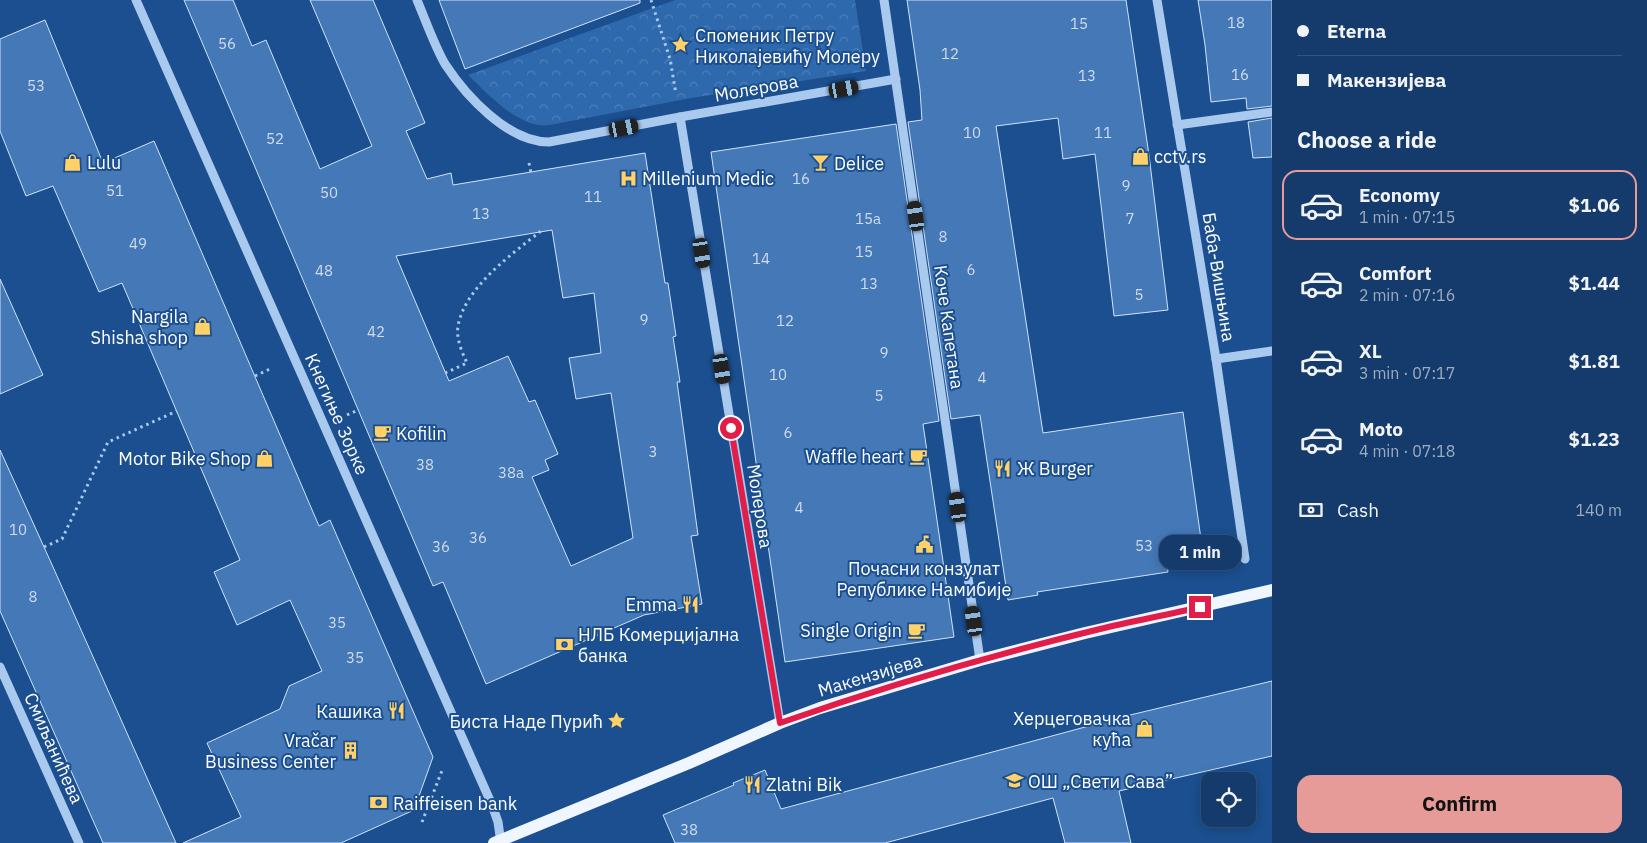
<!DOCTYPE html>
<meta charset="utf-8">
<style>
body{margin:0;font-family:"IBM Plex Sans",sans-serif;background:#1d4271;color:#f1f3f6;height:100vh;display:flex;flex-direction:column;font-size:19px;white-space:nowrap}
*{box-sizing:border-box;margin:0}
p{font-size:16px;color:#9dadc1}
.icon{flex:none;width:28px;height:28px;fill:none;stroke:currentColor;stroke-width:2;stroke-linecap:round;stroke-linejoin:round}
.map{position:relative;flex:1;overflow:hidden}
.sheet{display:flex;flex-direction:column;background:#143b6b;width:375px}
.sheet>*{flex:none}
.top-card{display:grid;align-content:center;height:110px;padding:0 25px;background:#143b6b}
.tools{position:absolute;left:1201px;top:772px;display:grid;gap:10px}
.tools a{display:grid;place-items:center;width:55px;height:55px;border-radius:10px;background:#143b6b;box-shadow:0 2px 12px #0003,0 0 0 1px #33557e;font-size:25px}
.end{position:absolute;width:22px;height:22px;margin:-11px;border:6px solid #e11d48;background:#fff;box-shadow:0 0 0 2px #fff}
.from{border-radius:50%}
.bubble{position:absolute;height:35px;border-radius:15px;background:#143b6b;box-shadow:0 2px 12px #0003,0 0 0 1px #33557e;font-size:16px;font-weight:700;line-height:35px;text-align:center}
.car{position:absolute;width:15px;height:30px;margin:-15px -8px;border-radius:6px;box-shadow:0 0 4px 1px #0007;background:linear-gradient(#222 24%,#8ab4d8 0 40%,#222 0 76%,#8ab4d8 0 86%,#222 0)}
.top-card b{display:flex;align-items:center;gap:18px;height:48px;font-size:19px}
.top-card b+b{border-top:1px solid #33557e}
.top-card i{width:12px;height:12px;background:#f1f3f6}
ul{padding:0;list-style:none}
li{display:flex;align-items:center;gap:15px;height:70px;margin:0 10px 8px;padding:0 15px;border:2px solid transparent;border-radius:15px}
li div{flex:1}
li b{display:block;font-size:19px}
li em{font-style:normal;font-weight:700}
li.selected{border-color:#e69b98}
li>.icon{width:45px;height:45px;stroke-width:1.5}
h2{padding:0 25px;font-size:22px;line-height:60px}
.pay{display:flex;align-items:center;gap:12px;height:55px;padding:0 25px;font-size:19px}
.pay p{margin-inline-start:auto}
.action{display:flex;gap:10px;margin-top:auto;padding:10px 25px}
.action a{flex:1;height:58px;border-radius:15px;background:#e69b98;color:#111;font-size:20px;font-weight:700;line-height:58px;text-align:center}
main{display:flex;flex:1;min-height:0}
.map>svg:first-child{display:block}
.forest{fill:url(#forest-crowns)}
.building{fill:#4478b7;stroke:#cfe3fa;fill-rule:evenodd}
.lines{fill:none;stroke-linecap:round;stroke-linejoin:round}
.path{stroke:#a9c9ee;stroke-width:3;stroke-dasharray:2.5 4;stroke-linecap:butt}
.minor{stroke:#a9c9ee;stroke-width:9}
.major{stroke:#f0f6ff;stroke-width:12}
.route{stroke:#e11d48;stroke-width:6}
.labels{text-anchor:middle;dominant-baseline:central;stroke-width:4;stroke-linejoin:round;paint-order:stroke}
.number-label{font-size:15px;fill:#d0dded}
.poi-label{font-size:18px;fill:#fff;stroke:#1b4f8f;text-anchor:start}
.street-label{font-size:18px;fill:#fff;stroke:#1b4f8f}
</style>
<main>
<div class="map">
<svg width="1272" height="843" viewBox="0 0 1272 843">
<defs>
<pattern id="forest-crowns" width="20" height="18" patternUnits="userSpaceOnUse" patternTransform="scale(1.25)"><rect width="20" height="18" fill="#2e69ad"/><path d="M2 6a3 3 0 1 1 6 0M12 15a3 3 0 1 1 6 0" fill="none" stroke="#4d80b9"/></pattern>
</defs>
<rect width="100%" height="100%" fill="#1b4f8f"/>
<!-- forest -->
<path class="forest" d="M675,0H855L866,71L691,98L555,124C550,125 544,126 539,125C512,121 487,93 468,75Z"/>
<!-- building -->
<g class="building">
<path d="M184,0H233L252,46L266,40L320,169L372,146L310,0H373L425,123L406,131L427,179L451,173L453,185L645,153L665,283H668L676,336L673,337L680,382H677L698,535L691,536L702,604L644,615L486,684L443,582L433,586ZM552,230L563,298L594,293L601,353L569,358L576,399L611,393L633,538L571,566L532,477L549,470L545,460L558,454L535,400L529,402L508,356L449,381L396,256Z"/>
<polygon points="439,0 640,0 640,3 465,69"/>
<polygon points="907,0 1126,0 1149,155 1168,310 1114,316 1095,154 1063,159 1058,118 996,126 1043,433 1183,412 1201,539 1185,541 1178,554 1167,564 1168,572 1037,592 1038,595 1008,600 980,415 951,419 908,122 922,120 920,90"/>
<polygon points="1198,0 1272,0 1272,106 1247,109 1246,98 1211,102 1205,45"/>
<polygon points="45,20 103,163 154,141 319,526 330,520 433,757 414,810 341,843 183,843 241,817 207,743 280,709 289,686 322,671 290,600 237,625 214,572 240,560 122,283 99,292 53,186 26,196 0,131 0,39"/>
<polygon points="1272,118 1272,157 1253,158 1248,122"/>
<polygon points="896,124 939,421 923,424 954,637 785,662 711,152"/>
<polygon points="0,279 43,375 0,394"/>
<polygon points="0,450 49,558 176,843 103,843 0,611"/>
<polygon points="1272,681 1272,756 1119,791 1131,843 1065,843 1053,798 885,843 675,843 663,815 734,785 733,783 765,770 781,809 1126,716"/>
</g>
<g class="lines">
<!-- path -->
<g class="path">
<polyline points="651,0 670,59 676,94"/>
<polyline points="529,163 531,173"/>
<path d="M445,373L467,363C462,352 456,339 458,326C465,287 512,254 541,231"/>
<polyline points="255,376 270,369"/>
<polyline points="347,415 358,410"/>
<polyline points="44,547 62,539 108,442 177,411"/>
<polyline points="422,822 443,768"/>
</g>
<!-- minor -->
<g class="minor">
<polyline points="136,0 492,805 498,822 501,843"/>
<path d="M417,0C425,19 435,47 445,64C466,96 508,142 549,142L680,117L896,79"/>
<polyline points="884,0 980,660"/>
<polyline points="1157,0 1216,359 1245,559"/>
<polyline points="680,117 780,723"/>
<polyline points="1177,125 1272,112"/>
<polyline points="1216,359 1272,351"/>
<polyline points="0,667 79,843"/>
</g>
<!-- major -->
<polyline class="major" points="494,843 689,763 780,723 820,708 980,660 1085,633 1272,590"/>
</g>
<g class="lines">
<!-- route -->
<path class="route" d="M731,428L780,723C885,686 992,655 1100,629C1133,621 1167,615 1200,607"/>
</g>
<!-- icons -->
<defs>
<symbol id="sight-bare" viewBox="-9 -9 18 18"><path d="M0-6L1.8-2.2L6-1.7L2.9 1.2L3.7 5.4L0 3.3L-3.7 5.4L-2.9 1.2L-6-1.7L-1.8-2.2Z" fill="#ffd166" stroke="#1b4f8f" stroke-width="2.5" paint-order="stroke"/></symbol>
<symbol id="shop-bare" viewBox="-9 -9 18 18"><path d="M-5-2.5h2.3a2.7 3.5 0 0 1 5.4 0H5L5.5 6h-11ZM-1.5-2.5h3a1.5 2.3 0 0 0-3 0Z" fill="#ffd166" stroke="#1b4f8f" stroke-width="2.5" paint-order="stroke"/></symbol>
<symbol id="bar-bare" viewBox="-9 -9 18 18"><path d="M-6-5H6L.8 .8V4.5H3.5V6h-7V4.5H-.8V.8Z" fill="#ffd166" stroke="#1b4f8f" stroke-width="2.5" paint-order="stroke"/></symbol>
<symbol id="hospital-bare" viewBox="-9 -9 18 18"><path d="M-5-5h3v3.5h4V-5h3V5h-3V1.5h-4V5h-3Z" fill="#ffd166" stroke="#1b4f8f" stroke-width="2.5" paint-order="stroke"/></symbol>
<symbol id="cafe-bare" viewBox="-9 -9 18 18"><path d="M-5.5-4.5H6V0H3Q3 3.5 0 3.5H-2.5Q-5.5 3.5-5.5 0ZM3-3.2v2h1.7v-2ZM-6 4.5H4V6H-6Z" fill="#ffd166" stroke="#1b4f8f" stroke-width="2.5" paint-order="stroke"/></symbol>
<symbol id="restaurant-bare" viewBox="-9 -9 18 18"><path d="M-5-6h1v4h1v-4h1v4h1v-4h1v5L-1.5 .5V6h-2V.5L-5-1ZM5-6V6H3V1.5H1.5Q1.5-4 5-6Z" fill="#ffd166" stroke="#1b4f8f" stroke-width="2.5" paint-order="stroke"/></symbol>
<symbol id="civic-bare" viewBox="-9 -9 18 18"><path d="M-.6-6.5H3V-4.5H.6V-3L4-1V1h2V6H-6V1h2V-1L-.6-3ZM-1.2 2.5V6h2.4V2.5Z" fill="#ffd166" stroke="#1b4f8f" stroke-width="2.5" paint-order="stroke"/></symbol>
<symbol id="bank-bare" viewBox="-9 -9 18 18"><path d="M-6-4H6V4H-6ZM0-2.3a2.3 2.3 0 1 0 0 4.6a2.3 2.3 0 1 0 0-4.6Z" fill="#ffd166" stroke="#1b4f8f" stroke-width="2.5" paint-order="stroke"/></symbol>
<symbol id="building-bare" viewBox="-9 -9 18 18"><path d="M-4-6H4V6H1V3H-1V6H-4ZM-2.5-4.3h1.7v1.8h-1.7ZM.8-4.3h1.7v1.8H.8ZM-2.5-1h1.7V.8h-1.7ZM.8-1h1.7V.8H.8Z" fill="#ffd166" stroke="#1b4f8f" stroke-width="2.5" paint-order="stroke"/></symbol>
<symbol id="school-bare" viewBox="-9 -9 18 18"><path d="M0-5L7-2L0 1L-7-2ZM-4 1L0 2.5L4 1V4Q0 6-4 4Z" fill="#ffd166" stroke="#1b4f8f" stroke-width="2.5" paint-order="stroke"/></symbol>
</defs>
<g fill-rule="evenodd">
<use href="#sight-bare" x="668" y="32" width="25" height="25"/>
<use href="#shop-bare" x="1128" y="144" width="25" height="25"/>
<use href="#shop-bare" x="60" y="150" width="25" height="25"/>
<use href="#bar-bare" x="808" y="150" width="25" height="25"/>
<use href="#hospital-bare" x="616" y="166" width="25" height="25"/>
<use href="#shop-bare" x="190" y="314" width="25" height="25"/>
<use href="#cafe-bare" x="370" y="420" width="25" height="25"/>
<use href="#cafe-bare" x="906" y="444" width="25" height="25"/>
<use href="#shop-bare" x="252" y="446" width="25" height="25"/>
<use href="#restaurant-bare" x="990" y="456" width="25" height="25"/>
<use href="#civic-bare" x="912" y="532" width="25" height="25"/>
<use href="#restaurant-bare" x="678" y="592" width="25" height="25"/>
<use href="#cafe-bare" x="904" y="618" width="25" height="25"/>
<use href="#bank-bare" x="552" y="632" width="25" height="25"/>
<use href="#restaurant-bare" x="384" y="698" width="25" height="25"/>
<use href="#sight-bare" x="604" y="708" width="25" height="25"/>
<use href="#shop-bare" x="1132" y="716" width="25" height="25"/>
<use href="#building-bare" x="338" y="738" width="25" height="25"/>
<use href="#school-bare" x="1002" y="768" width="25" height="25"/>
<use href="#restaurant-bare" x="740" y="772" width="25" height="25"/>
<use href="#bank-bare" x="366" y="790" width="25" height="25"/>
</g>
<g class="labels">
<!-- number labels -->
<g class="number-label">
<text x="1236" y="22">18</text>
<text x="1079" y="23">15</text>
<text x="227" y="43">56</text>
<text x="950" y="53">12</text>
<text x="1240" y="74">16</text>
<text x="1087" y="75">13</text>
<text x="36" y="85">53</text>
<text x="972" y="132">10</text>
<text x="1103" y="132">11</text>
<text x="275" y="138">52</text>
<text x="801" y="178">16</text>
<text x="1126" y="185">9</text>
<text x="115" y="190">51</text>
<text x="329" y="192">50</text>
<text x="593" y="196">11</text>
<text x="481" y="213">13</text>
<text x="868" y="218">15a</text>
<text x="1130" y="218">7</text>
<text x="943" y="236">8</text>
<text x="138" y="243">49</text>
<text x="864" y="251">15</text>
<text x="761" y="258">14</text>
<text x="971" y="269">6</text>
<text x="324" y="270">48</text>
<text x="869" y="283">13</text>
<text x="1139" y="294">5</text>
<text x="644" y="319">9</text>
<text x="785" y="320">12</text>
<text x="376" y="331">42</text>
<text x="884" y="352">9</text>
<text x="778" y="374">10</text>
<text x="982" y="377">4</text>
<text x="879" y="395">5</text>
<text x="788" y="432">6</text>
<text x="653" y="451">3</text>
<text x="425" y="464">38</text>
<text x="511" y="472">38a</text>
<text x="799" y="507">4</text>
<text x="18" y="529">10</text>
<text x="478" y="537">36</text>
<text x="1144" y="545">53</text>
<text x="441" y="546">36</text>
<text x="33" y="596">8</text>
<text x="337" y="622">35</text>
<text x="355" y="657">35</text>
<text x="689" y="829">38</text>
</g>
<!-- poi labels -->
<g class="poi-label">
<text x="695" y="35">Споменик Петру<tspan x="695" dy="21">Николајевићу Молеру</tspan></text>
<text x="1154" y="156">cctv.rs</text>
<text x="87" y="162">Lulu</text>
<text x="834" y="163">Delice</text>
<text x="642" y="178">Millenium Medic</text>
<text x="188" y="316" text-anchor="end">Nargila<tspan x="188" dy="21">Shisha shop</tspan></text>
<text x="396" y="433">Kofilin</text>
<text x="904" y="456" text-anchor="end">Waffle heart</text>
<text x="251" y="458" text-anchor="end">Motor Bike Shop</text>
<text x="1017" y="468">Ж Burger</text>
<text x="924" y="568" text-anchor="middle">Почасни конзулат<tspan x="924" dy="21">Републике Намибије</tspan></text>
<text x="677" y="604" text-anchor="end">Emma</text>
<text x="902" y="630" text-anchor="end">Single Origin</text>
<text x="578" y="634">НЛБ Комерцијална<tspan x="578" dy="21">банка</tspan></text>
<text x="382" y="711" text-anchor="end">Кашика</text>
<text x="1131" y="718" text-anchor="end">Херцеговачка<tspan x="1131" dy="21">кућа</tspan></text>
<text x="603" y="721" text-anchor="end">Биста Наде Пурић</text>
<text x="336" y="740" text-anchor="end">Vračar<tspan x="336" dy="21">Business Center</tspan></text>
<text x="1028" y="781">ОШ „Свети Сава”</text>
<text x="766" y="784">Zlatni Bik</text>
<text x="393" y="803">Raiffeisen bank</text>
</g>
<!-- street labels -->
<g class="street-label">
<text transform="translate(756 88) rotate(-10)">Молерова</text>
<text transform="translate(1219 277) rotate(81)">Баба-Вишњина</text>
<text transform="translate(949 327) rotate(82)">Коче Капетана</text>
<text transform="translate(337 414) rotate(66)">Кнегиње Зорке</text>
<text transform="translate(760 506) rotate(81)">Молерова</text>
<text transform="translate(870 675) rotate(-17)">Макензијева</text>
<text transform="translate(54 748) rotate(66)">Смиљанићева</text>
</g>
</g>
</svg>
<div class="tools">
<a><svg class="icon" aria-label="locate" viewBox="0 0 24 24"><circle cx="12" cy="12" r="6"/><path d="M12 2v4M12 18v4M2 12h4M18 12h4"/></svg></a>
</div>
<i class="end from" style="left:731px;top:428px"></i>
<i class="end" style="left:1200px;top:607px"></i>
<div class="bubble" style="left:1159px;top:535px;width:82px">1 min</div>
<i class="car" style="left:844px;top:89px;rotate:80deg"></i>
<i class="car" style="left:624px;top:128px;rotate:79deg"></i>
<i class="car" style="left:916px;top:216px;rotate:352deg"></i>
<i class="car" style="left:702px;top:253px;rotate:171deg"></i>
<i class="car" style="left:722px;top:369px;rotate:171deg"></i>
<i class="car" style="left:958px;top:507px;rotate:352deg"></i>
<i class="car" style="left:974px;top:621px;rotate:352deg"></i>
</div>
<section class="sheet">
<div class="top-card">
<b><i class="from"></i>Eterna</b>
<b><i></i>Макензијева</b>
</div>
<h2>Choose a ride</h2>
<ul>
<li class="selected"><svg class="icon" aria-label="car" viewBox="0 0 24 24"><path d="M5 17H2v-5l4-1 3-4h7l3 4 3 1v5h-3M9 17h6M6 11h13"/><circle cx="7" cy="17" r="2"/><circle cx="17" cy="17" r="2"/></svg><div><b>Economy</b><p>1 min · 07:15</p></div><em>$1.06</em></li>
<li><svg class="icon" aria-label="car" viewBox="0 0 24 24"><path d="M5 17H2v-5l4-1 3-4h7l3 4 3 1v5h-3M9 17h6M6 11h13"/><circle cx="7" cy="17" r="2"/><circle cx="17" cy="17" r="2"/></svg><div><b>Comfort</b><p>2 min · 07:16</p></div><em>$1.44</em></li>
<li><svg class="icon" aria-label="car" viewBox="0 0 24 24"><path d="M5 17H2v-5l4-1 3-4h7l3 4 3 1v5h-3M9 17h6M6 11h13"/><circle cx="7" cy="17" r="2"/><circle cx="17" cy="17" r="2"/></svg><div><b>XL</b><p>3 min · 07:17</p></div><em>$1.81</em></li>
<li><svg class="icon" aria-label="car" viewBox="0 0 24 24"><path d="M5 17H2v-5l4-1 3-4h7l3 4 3 1v5h-3M9 17h6M6 11h13"/><circle cx="7" cy="17" r="2"/><circle cx="17" cy="17" r="2"/></svg><div><b>Moto</b><p>4 min · 07:18</p></div><em>$1.23</em></li>
</ul>
<div class="pay"><svg class="icon" aria-label="cash" viewBox="0 0 24 24"><path d="M3 7h18v10H3z"/><circle cx="12" cy="12" r="2"/></svg>Cash<p>140 m</p></div>
<div class="action"><a>Confirm</a></div>
</section>
</main>
